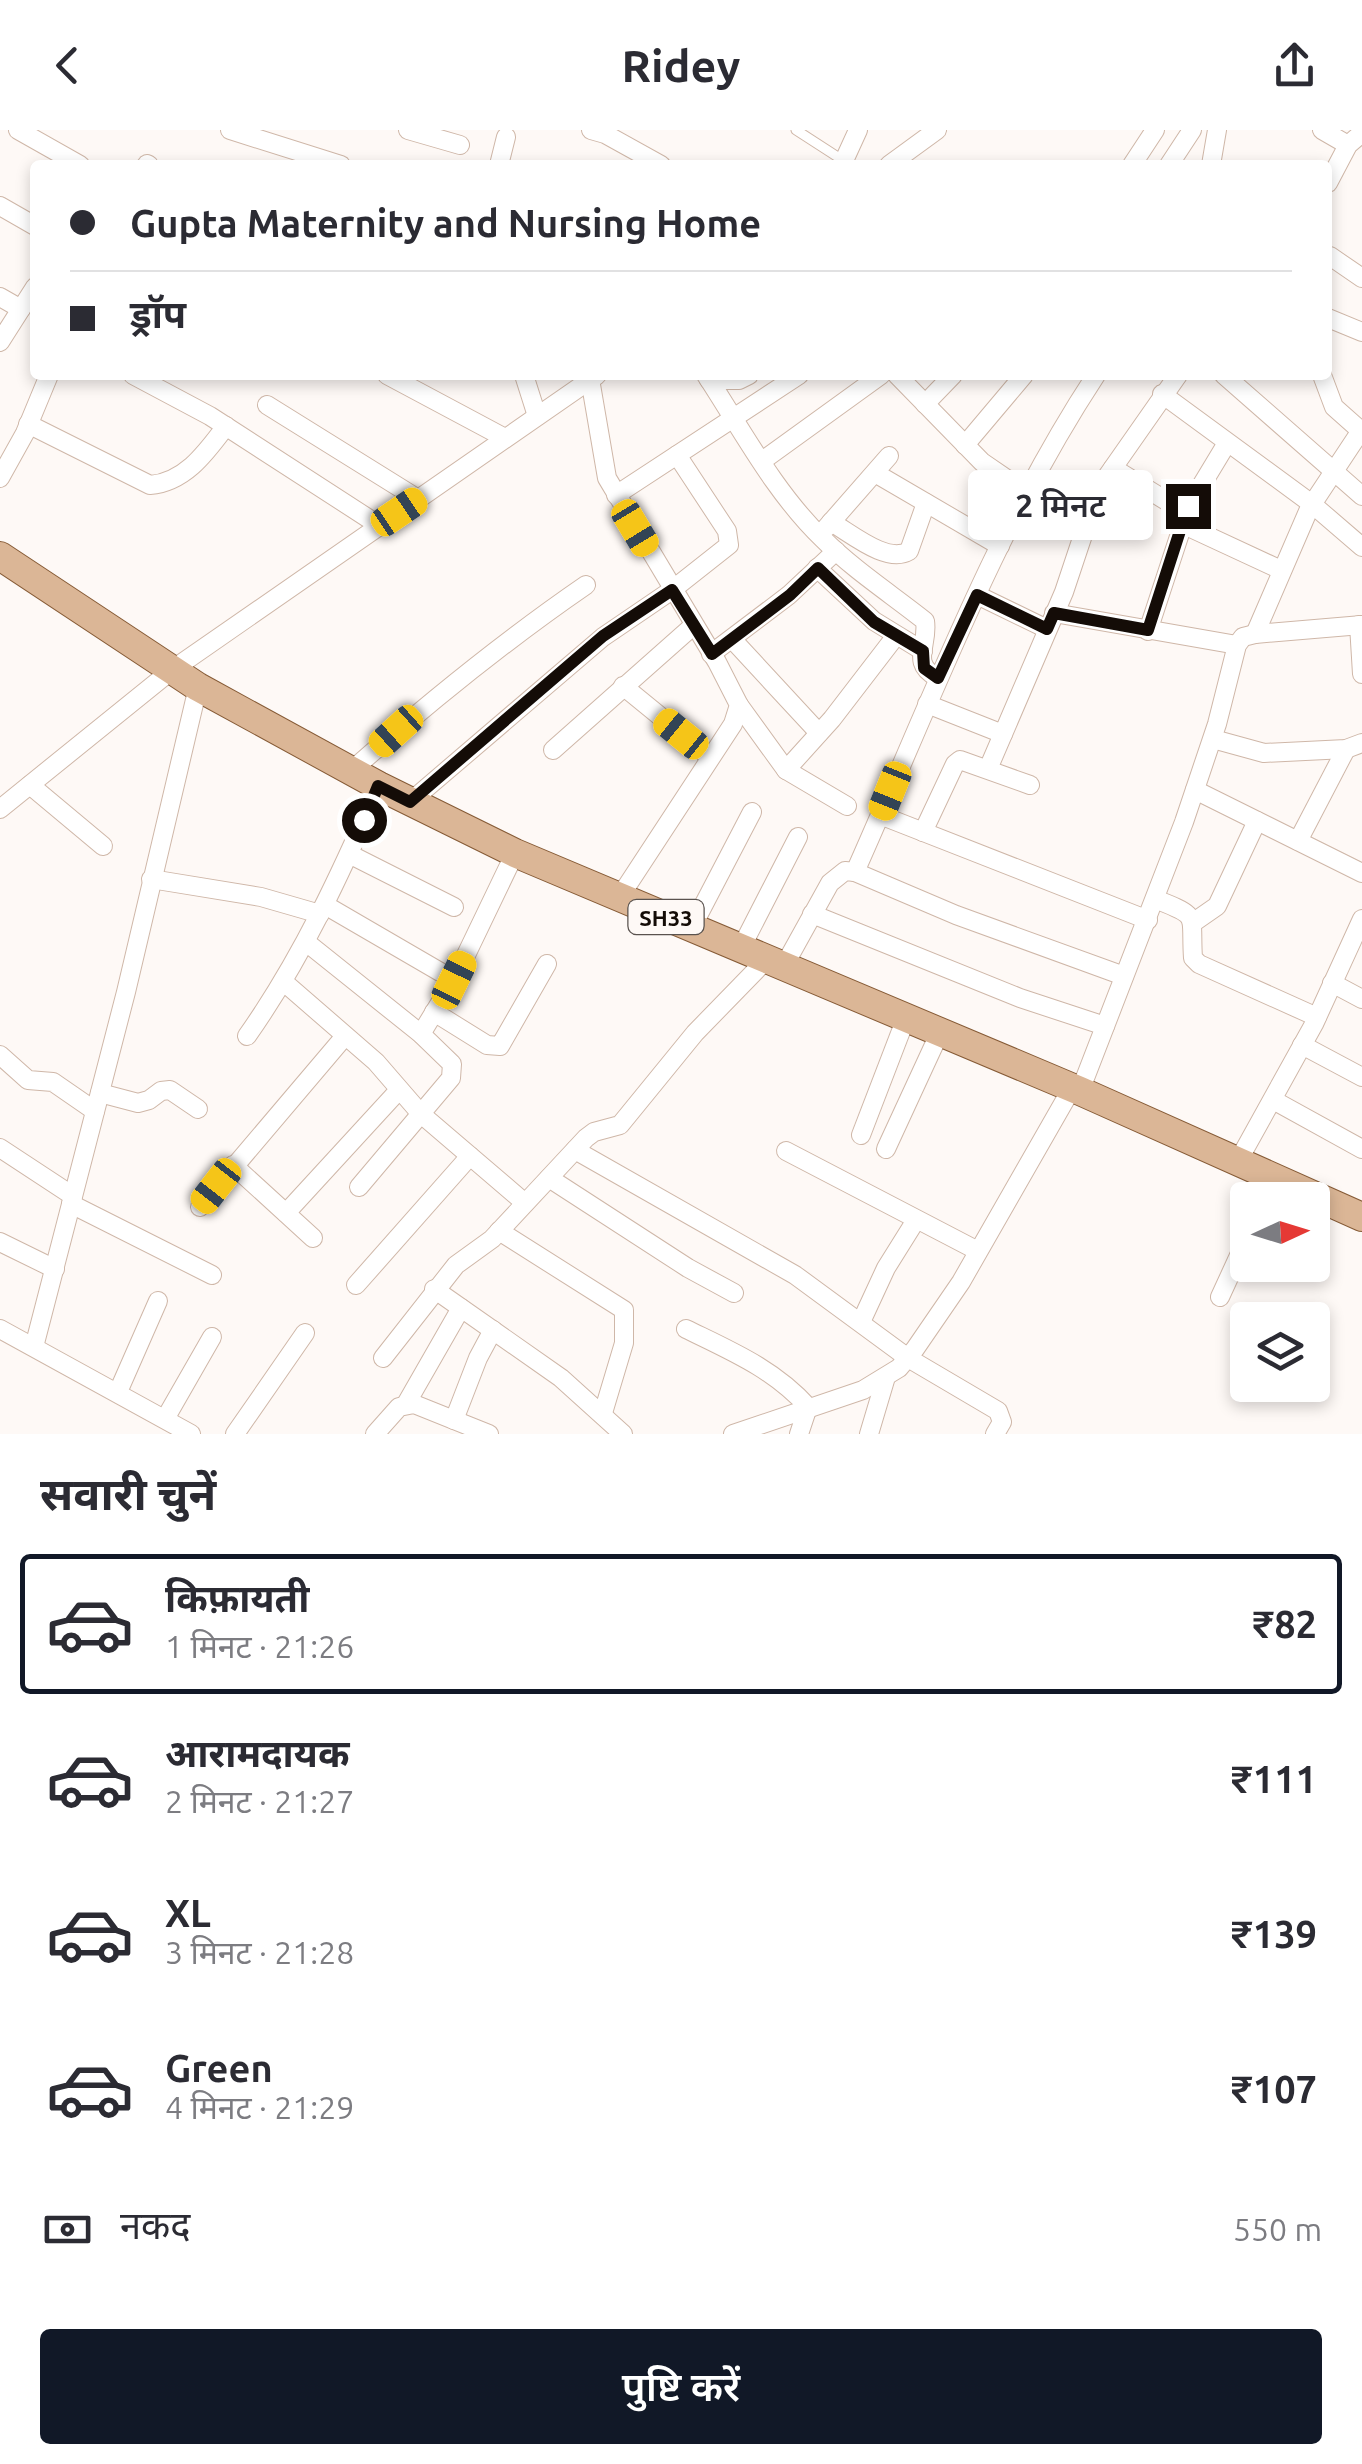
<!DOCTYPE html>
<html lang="hi">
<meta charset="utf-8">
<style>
body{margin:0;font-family:Ubuntu,"Noto Sans Devanagari",sans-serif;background:#f7f7f7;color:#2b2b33;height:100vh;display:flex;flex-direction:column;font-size:38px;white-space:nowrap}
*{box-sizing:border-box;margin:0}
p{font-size:32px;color:#7c7c81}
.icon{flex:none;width:55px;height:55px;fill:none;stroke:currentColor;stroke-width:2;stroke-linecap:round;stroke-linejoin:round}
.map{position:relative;height:1304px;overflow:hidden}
.panel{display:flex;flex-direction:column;background:#fff;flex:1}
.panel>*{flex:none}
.hud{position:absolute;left:30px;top:30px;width:1302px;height:220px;border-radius:10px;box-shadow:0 5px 15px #0003;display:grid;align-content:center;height:220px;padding:0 40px;background:#fff}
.needle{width:65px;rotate:86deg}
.tools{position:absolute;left:1230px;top:1052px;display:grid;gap:20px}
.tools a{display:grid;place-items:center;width:100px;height:100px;border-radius:10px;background:#fff;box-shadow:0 5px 15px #0003;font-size:50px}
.end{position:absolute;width:45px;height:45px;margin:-22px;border:12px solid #140c07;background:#fff;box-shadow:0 0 0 5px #fff}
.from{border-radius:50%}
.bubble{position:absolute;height:70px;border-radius:10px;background:#fff;box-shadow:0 5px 15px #0003;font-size:32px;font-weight:600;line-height:70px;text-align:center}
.car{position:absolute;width:30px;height:60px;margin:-30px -15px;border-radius:12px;box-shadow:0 0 8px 2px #0007;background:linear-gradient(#f5c518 24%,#345 0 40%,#f5c518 0 76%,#345 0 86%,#f5c518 0)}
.hud b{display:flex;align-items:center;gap:35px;height:95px;font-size:38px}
.hud b+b{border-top:2px solid #e1e1e2}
.hud i{width:25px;height:25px;background:#2b2b33}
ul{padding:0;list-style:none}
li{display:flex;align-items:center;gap:30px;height:140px;margin:0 20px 15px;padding:0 20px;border:5px solid transparent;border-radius:10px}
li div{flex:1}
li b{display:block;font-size:38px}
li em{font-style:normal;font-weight:600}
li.selected{border-color:#111827}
li>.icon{width:90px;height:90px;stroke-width:1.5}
h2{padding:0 40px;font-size:45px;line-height:120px}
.pay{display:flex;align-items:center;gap:25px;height:110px;padding:0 40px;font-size:38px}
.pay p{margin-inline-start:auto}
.cta{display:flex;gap:20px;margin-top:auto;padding:20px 40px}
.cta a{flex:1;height:115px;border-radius:10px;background:#111827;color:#fff;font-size:40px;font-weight:600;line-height:115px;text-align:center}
header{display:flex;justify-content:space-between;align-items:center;height:130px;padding:0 40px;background:#fff;font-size:45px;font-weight:600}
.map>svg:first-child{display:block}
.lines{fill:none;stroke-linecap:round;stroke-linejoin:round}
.lane-casing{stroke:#cfb7a8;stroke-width:11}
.street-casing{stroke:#cfb7a8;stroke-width:20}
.primary-casing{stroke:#865b36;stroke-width:30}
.lane{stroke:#fff;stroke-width:9}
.street{stroke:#fff;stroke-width:18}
.primary{stroke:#dbb696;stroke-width:28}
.route{stroke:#140c07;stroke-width:12}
.labels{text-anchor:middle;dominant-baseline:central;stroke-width:10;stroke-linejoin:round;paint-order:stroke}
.shield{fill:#fef9f6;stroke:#5a534f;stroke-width:2.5}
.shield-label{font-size:22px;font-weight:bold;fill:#140c07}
</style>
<header><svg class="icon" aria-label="back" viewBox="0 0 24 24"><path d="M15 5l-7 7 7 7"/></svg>Ridey<svg class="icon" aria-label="share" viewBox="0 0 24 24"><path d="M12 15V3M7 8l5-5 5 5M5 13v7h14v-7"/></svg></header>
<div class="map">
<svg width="1362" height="1304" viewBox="0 0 1362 1304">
<rect width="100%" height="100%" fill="#fef9f6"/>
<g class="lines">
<defs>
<polyline id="lane" points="796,0 844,31"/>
<g id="street">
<polyline points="18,0 80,35"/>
<polyline points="230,0 341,35"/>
<polyline points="408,0 460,15"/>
<polyline points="591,0 605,4 661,35"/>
<polyline points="1322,0 1348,15"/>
<polyline points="147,34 149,35"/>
<polyline points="499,35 506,7"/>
<polyline points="842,35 858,0"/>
<polyline points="889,35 937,0"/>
<polyline points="1132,35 1155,0"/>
<polyline points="1169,35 1192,0"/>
<polyline points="1211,35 1217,0"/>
<polyline points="1328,53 1348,15 1362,3"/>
<polyline points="0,76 35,96"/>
<polyline points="1330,126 1362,148"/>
<polyline points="0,167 21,179"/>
<polyline points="1328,188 1362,202"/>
<polyline points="0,212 35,157"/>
<polyline points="133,245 210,286 380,396"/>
<polyline points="387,245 505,308"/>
<polyline points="524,245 537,286"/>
<path d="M706,245C742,300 775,363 823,409C854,440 891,464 925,491C929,516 909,533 938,548"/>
<polyline points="897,245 982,332 1026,362"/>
<polyline points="1224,245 1362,366"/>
<polyline points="1322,245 1334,277 1361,301"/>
<polyline points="590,249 607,348 717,532 739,575 733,594 619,768"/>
<polyline points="709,250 739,250 749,245"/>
<polyline points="1162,264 1312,374 1362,417"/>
<polyline points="925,274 953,245"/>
<polyline points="267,275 418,369"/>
<path d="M28,294L150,355C186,352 207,321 226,296"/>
<polyline points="965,315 1024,245"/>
<polyline points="762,331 881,245"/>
<polyline points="1113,338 1186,383"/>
<polyline points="875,343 1000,416"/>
<polyline points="0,348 25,303 49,245"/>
<polyline points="616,365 799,245"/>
<path d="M831,392C852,404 887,434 909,421L926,373"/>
<polyline points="1182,394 1281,440"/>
<polyline points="826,398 889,326"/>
<polyline points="817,438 874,491 923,521"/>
<polyline points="977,465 1047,499"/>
<polyline points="1054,483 1237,515"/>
<polyline points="1359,495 1362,544"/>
<polyline points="1148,501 1189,376 1227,313"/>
<polyline points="1255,504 1309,379 1362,299"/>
<polyline points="732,509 819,603"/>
<polyline points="711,524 789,465 836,421"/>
<polyline points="623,556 710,627"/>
<polyline points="927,574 1003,604"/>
<polyline points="739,575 786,640 847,676"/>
<polyline points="1213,609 1264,623 1346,619 1362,613"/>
<polyline points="553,620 694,495"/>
<polyline points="988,639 1064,462 1089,387 1108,345 1178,245"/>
<polyline points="786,640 832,589 895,507"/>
<path d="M351,641C427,574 503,512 586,455"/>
<polyline points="30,655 103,716"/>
<polyline points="1195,660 1362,743"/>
<polyline points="410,672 603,507 672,460 729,415 727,401 677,325"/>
<polyline points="0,679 172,540 597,245"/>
<polyline points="880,685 1148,790"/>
<polyline points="923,702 955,634 960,630 1030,655"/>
<polyline points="1298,711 1346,619"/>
<polyline points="349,724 454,777"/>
<path d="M855,742C930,574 994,400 1096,245"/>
<polyline points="151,749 261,767 320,784"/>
<path d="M1155,769C1201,787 1190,783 1193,828L1199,834L1317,887"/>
<polyline points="325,775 454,850"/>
<polyline points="812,784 1020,868 1105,896"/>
<polyline points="1194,792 1217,776 1257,691"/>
<polyline points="692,797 752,682"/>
<polyline points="306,812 421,904 452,934 451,948 359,1057"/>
<polyline points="741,818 798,707"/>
<polyline points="784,836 830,753 845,741 855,742 956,785 1124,846"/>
<polyline points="285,853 376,932 421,984 525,1073"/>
<polyline points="1332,853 1362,869"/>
<polyline points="434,882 487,915 500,916 547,834"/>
<polyline points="421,904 454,850 515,723"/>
<path d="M247,906C302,828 341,743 379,656"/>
<polyline points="1302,915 1362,947"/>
<polyline points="0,925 28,950 53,952 95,981"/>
<polyline points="1080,961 1184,692 1217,594 1237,515 1243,507 1255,504 1362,495"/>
<polyline points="100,963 138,973 149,970 161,961 170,960 198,979"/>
<polyline points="1273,970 1362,1019"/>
<polyline points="861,1005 906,888"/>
<polyline points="0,1018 73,1066"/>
<polyline points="886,1019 940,902"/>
<polyline points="575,1020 795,1145 908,1228 998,1281 1002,1292 995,1304"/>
<polyline points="786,1021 978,1121"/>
<polyline points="1237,1033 1314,894 1362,789"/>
<polyline points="233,1035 313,1108"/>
<polyline points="549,1048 688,1138 734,1163"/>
<polyline points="1263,1070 1272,1049"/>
<polyline points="71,1074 212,1145"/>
<polyline points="200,1077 345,906"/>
<polyline points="286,1083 399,960"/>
<polyline points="499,1101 624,1180 624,1213 603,1283"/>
<polyline points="0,1112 55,1139"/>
<polyline points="356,1155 470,1026"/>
<polyline points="434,1159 561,1248 623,1304"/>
<polyline points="1220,1167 1248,1106"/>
<polyline points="861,1192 886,1138 916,1090"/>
<polyline points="0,1199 191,1304"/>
<path d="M686,1199C731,1221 774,1239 808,1277L799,1304"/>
<polyline points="34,1217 126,862 198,557"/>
<polyline points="383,1228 456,1135 492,1109 586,1008 594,1002 620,995 695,903 767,829"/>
<polyline points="118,1262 158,1171"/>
<polyline points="406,1274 461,1178"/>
<polyline points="165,1289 212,1207"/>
<polyline points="454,1290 478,1228 493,1200"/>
<polyline points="235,1304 305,1203"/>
<polyline points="375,1304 399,1277 414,1274 489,1304"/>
<polyline points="733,1304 863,1260 899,1238 915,1219 961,1152 1072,958"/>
<polyline points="869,1304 886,1247"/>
</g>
<polyline id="primary" points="0,426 198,557 379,656 515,723 1080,961 1362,1087"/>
</defs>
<!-- lane casing -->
<use href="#lane" class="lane-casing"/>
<!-- street casing -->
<use href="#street" class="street-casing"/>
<!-- primary casing -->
<use href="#primary" class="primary-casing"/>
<!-- lane -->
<use href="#lane" class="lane"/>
<!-- street -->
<use href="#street" class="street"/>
<!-- primary -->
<use href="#primary" class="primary"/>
</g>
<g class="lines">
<!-- route -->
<polyline class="route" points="364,690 378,656 410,672 603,506 672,460 712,524 790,465 818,438 874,492 923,521 924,538 938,548 977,465 1047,499 1054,483 1148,500 1188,376"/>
</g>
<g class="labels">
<!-- shield labels -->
<rect class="shield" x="628.5" y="770" width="75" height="34" rx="8"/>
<g class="shield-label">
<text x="666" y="787">SH33</text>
</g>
</g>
</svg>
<div class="tools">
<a><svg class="needle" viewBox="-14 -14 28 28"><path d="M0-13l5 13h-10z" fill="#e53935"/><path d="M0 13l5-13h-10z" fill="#7c7c81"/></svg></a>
<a><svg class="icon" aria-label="layers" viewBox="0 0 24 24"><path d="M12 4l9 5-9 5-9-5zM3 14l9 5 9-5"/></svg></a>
</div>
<i class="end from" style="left:364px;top:690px"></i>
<i class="end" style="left:1188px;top:376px"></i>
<div class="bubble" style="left:968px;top:340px;width:185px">2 मिनट</div>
<i class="car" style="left:399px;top:382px;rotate:56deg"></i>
<i class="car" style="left:635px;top:398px;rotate:149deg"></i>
<i class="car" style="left:396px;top:601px;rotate:228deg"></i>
<i class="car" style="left:681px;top:604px;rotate:309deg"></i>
<i class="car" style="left:890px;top:661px;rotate:202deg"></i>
<i class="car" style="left:454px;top:850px;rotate:26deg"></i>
<i class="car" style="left:216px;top:1056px;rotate:218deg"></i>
<div class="hud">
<b><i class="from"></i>Gupta Maternity and Nursing Home</b>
<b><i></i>ड्रॉप</b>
</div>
</div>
<section class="panel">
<h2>सवारी चुनें</h2>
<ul>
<li class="selected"><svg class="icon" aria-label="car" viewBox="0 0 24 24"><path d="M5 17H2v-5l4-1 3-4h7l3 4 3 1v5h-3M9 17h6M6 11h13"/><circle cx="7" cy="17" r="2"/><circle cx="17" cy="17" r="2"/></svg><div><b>किफ़ायती</b><p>1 मिनट · 21:26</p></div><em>₹82</em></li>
<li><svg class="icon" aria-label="car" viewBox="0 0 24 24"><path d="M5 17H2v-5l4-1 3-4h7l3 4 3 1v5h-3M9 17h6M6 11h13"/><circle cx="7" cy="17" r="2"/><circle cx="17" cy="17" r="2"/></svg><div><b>आरामदायक</b><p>2 मिनट · 21:27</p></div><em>₹111</em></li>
<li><svg class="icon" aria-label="car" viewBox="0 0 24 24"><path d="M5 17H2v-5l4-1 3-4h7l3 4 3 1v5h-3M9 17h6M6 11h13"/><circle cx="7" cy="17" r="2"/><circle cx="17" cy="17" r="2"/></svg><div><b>XL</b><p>3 मिनट · 21:28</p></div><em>₹139</em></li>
<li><svg class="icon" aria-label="car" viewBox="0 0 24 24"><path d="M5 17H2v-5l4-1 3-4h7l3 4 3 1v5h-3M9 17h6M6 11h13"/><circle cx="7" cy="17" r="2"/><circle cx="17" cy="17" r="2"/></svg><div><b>Green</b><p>4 मिनट · 21:29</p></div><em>₹107</em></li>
</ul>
<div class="pay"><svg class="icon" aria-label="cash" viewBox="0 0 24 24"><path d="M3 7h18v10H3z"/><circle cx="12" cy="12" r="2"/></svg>नकद<p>550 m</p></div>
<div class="cta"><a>पुष्टि करें</a></div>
</section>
